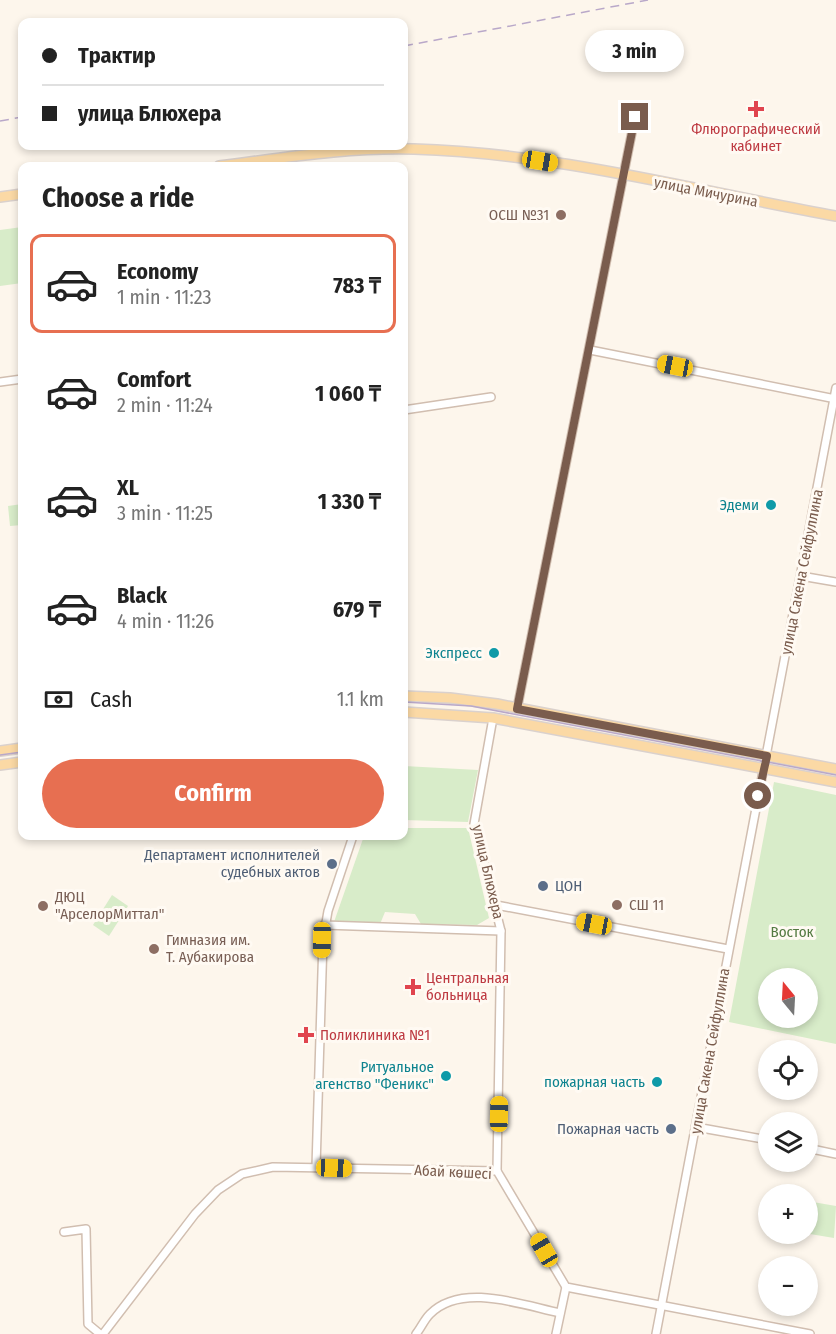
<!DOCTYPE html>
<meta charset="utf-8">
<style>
body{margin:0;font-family:"Fira Sans Condensed",sans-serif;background:#f6f6f6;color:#222;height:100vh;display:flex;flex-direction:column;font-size:22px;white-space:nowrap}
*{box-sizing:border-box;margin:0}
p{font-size:20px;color:#767676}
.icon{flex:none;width:33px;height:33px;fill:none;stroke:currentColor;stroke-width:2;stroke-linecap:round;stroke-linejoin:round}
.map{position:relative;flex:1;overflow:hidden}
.side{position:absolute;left:18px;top:162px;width:390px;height:678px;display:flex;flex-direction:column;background:#fff;border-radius:12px;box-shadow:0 3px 9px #0003}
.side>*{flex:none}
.banner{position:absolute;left:18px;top:18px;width:390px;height:132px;border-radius:12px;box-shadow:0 3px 9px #0003;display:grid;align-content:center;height:132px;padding:0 24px;background:#fff}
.needle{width:39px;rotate:342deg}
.controls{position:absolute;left:758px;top:968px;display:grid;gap:12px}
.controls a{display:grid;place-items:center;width:60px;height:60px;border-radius:50%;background:#fff;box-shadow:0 3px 9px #0003;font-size:30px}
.end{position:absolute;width:27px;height:27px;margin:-14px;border:8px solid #7a5c4d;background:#fff;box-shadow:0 0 0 3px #fff}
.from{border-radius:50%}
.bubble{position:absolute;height:42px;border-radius:21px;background:#fff;box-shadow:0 3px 9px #0003;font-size:20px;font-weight:700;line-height:42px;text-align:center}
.car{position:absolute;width:18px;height:36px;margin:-18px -9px;border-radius:8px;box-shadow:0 0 4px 2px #0007;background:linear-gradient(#f5c518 24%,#345 0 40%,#f5c518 0 76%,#345 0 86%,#f5c518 0)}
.banner b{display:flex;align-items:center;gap:21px;height:57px;font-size:22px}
.banner b+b{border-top:2px solid #e0e0e0}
.banner i{width:15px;height:15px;background:#222}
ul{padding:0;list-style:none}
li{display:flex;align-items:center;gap:18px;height:99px;margin:0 12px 9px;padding:0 12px;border:3px solid transparent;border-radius:12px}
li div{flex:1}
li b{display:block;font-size:22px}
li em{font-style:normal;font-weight:700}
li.active{border-color:#e76f51}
li>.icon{width:54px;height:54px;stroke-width:1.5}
h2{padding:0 24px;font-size:27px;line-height:72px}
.pay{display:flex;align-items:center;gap:15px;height:66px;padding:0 24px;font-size:22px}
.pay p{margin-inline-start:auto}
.button{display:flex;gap:12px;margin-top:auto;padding:12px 24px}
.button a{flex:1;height:69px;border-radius:36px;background:#e76f51;color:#fff;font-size:24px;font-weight:700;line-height:69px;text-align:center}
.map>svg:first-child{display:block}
.green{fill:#d8ecc9;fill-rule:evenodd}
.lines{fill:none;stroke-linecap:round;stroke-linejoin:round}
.minor-casing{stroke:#d1beb0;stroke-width:10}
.major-casing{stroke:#dad1cd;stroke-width:12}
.minor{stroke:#fff;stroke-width:7}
.major{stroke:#fbd9a5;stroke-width:9}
.tram{stroke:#b9a8c9;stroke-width:1.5}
.rail{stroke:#b9a8c9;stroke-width:1.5;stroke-dasharray:9 6;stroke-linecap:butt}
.route{stroke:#7a5c4d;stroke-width:8}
.health-dot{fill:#e0444e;stroke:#fffaf3;stroke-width:2}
.education-dot{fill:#8d6e63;stroke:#fffaf3;stroke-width:2}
.culture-dot{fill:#0f9aa8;stroke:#fffaf3;stroke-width:2}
.service-dot{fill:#5c6f8a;stroke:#fffaf3;stroke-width:2}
.labels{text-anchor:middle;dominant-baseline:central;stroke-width:6;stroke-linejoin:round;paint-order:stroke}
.health-label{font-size:15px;fill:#be3a42;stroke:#fffaf3;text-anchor:start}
.street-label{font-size:15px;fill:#7a5c4d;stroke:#fffaf3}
.education-label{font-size:15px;fill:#785e54;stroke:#fffaf3;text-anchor:start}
.culture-label{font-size:15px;fill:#0d838f;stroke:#fffaf3;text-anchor:end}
.service-label{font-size:15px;fill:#4e5e75;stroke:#fffaf3;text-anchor:end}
.park-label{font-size:15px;fill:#537a41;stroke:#fffaf3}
</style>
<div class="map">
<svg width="836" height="1334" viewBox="0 0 836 1334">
<rect width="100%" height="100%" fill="#fdf6ec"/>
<!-- green -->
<g class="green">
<polygon points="22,227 22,283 0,286 0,230"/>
<polygon points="22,504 22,525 10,526 8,506"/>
<polygon points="404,766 478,770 468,822 404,820"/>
<path d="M774,782L836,795V1044L729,1022ZM768,978H807V1017H768Z"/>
<polygon points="404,828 468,828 489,918 477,925 421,924 415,914 385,912 380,924 334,922 364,836 404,836"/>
<polygon points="112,895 128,906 109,936 93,925"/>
<polygon points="807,1201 836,1206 834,1238 804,1233 807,1233"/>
</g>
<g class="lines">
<defs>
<g id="minor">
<polyline points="590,350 836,399"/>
<polyline points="0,382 22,379"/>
<polyline points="404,410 491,397"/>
<polyline points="801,576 836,582"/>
<polyline points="517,709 635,117"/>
<polyline points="493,718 474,824 501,931 497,1171"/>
<polyline points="496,905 728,949"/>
<polyline points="324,925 501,931"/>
<polyline points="696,1127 768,1140"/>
<polyline points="807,1148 836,1154"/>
<polyline points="316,1167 323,940 328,911 353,836"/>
<polyline points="64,1232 86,1229 88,1324 100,1334"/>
<polyline points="103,1334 195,1214 218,1190 242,1174 273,1167 497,1171 566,1287 810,1334"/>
<path d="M416,1334C421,1328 424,1320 430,1314C462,1282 522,1305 560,1313"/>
<polyline points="556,1334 566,1287"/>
<polyline points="656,1334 836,388"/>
</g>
<g id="major">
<path d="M219,166C283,158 348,147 414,149C556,153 696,191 836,216"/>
<polyline points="0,197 22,194"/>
<polyline points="404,696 450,698 497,704 836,769"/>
<polyline points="404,712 493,718 836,782"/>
<polyline points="0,751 22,748"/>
<polyline points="0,765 22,762"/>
</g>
</defs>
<!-- minor casing -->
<use href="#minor" class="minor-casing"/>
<!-- major casing -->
<use href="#major" class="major-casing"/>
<!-- minor -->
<use href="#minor" class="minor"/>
<!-- major -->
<use href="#major" class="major"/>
<!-- tram -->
<g class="tram">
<polyline points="404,702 471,706 836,775"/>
<polyline points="0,755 22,752"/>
</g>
<!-- rail -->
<g class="rail">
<polyline points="404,46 648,0"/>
<polyline points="0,121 22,117"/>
</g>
</g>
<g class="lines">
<!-- route -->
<polyline class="route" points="635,117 517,709 767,756 758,796"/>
</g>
<!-- markers -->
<g class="health-dot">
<path d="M753 100h6v6h6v6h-6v6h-6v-6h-6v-6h6z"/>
<path d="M410 978h6v6h6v6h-6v6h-6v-6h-6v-6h6z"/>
<path d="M303 1026h6v6h6v6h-6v6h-6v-6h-6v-6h6z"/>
</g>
<g class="education-dot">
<circle cx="561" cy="215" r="6"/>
<circle cx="617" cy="905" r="6"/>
<circle cx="43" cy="906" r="6"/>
<circle cx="154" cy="949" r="6"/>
</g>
<g class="culture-dot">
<circle cx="771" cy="505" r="6"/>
<circle cx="494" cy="653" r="6"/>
<circle cx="446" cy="1076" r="6"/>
<circle cx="657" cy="1082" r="6"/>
</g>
<g class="service-dot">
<circle cx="332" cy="864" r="6"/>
<circle cx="543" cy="886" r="6"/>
<circle cx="671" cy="1129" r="6"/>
</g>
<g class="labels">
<!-- health labels -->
<g class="health-label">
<text x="756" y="129" text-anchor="middle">Флюрографический<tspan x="756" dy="17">кабинет</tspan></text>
<text x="426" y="978">Центральная<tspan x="426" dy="17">больница</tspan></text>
<text x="320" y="1035">Поликлиника №1</text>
</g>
<!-- street labels -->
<g class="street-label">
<text transform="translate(706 192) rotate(11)">улица Мичурина</text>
<text transform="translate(802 572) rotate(-79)">улица Сакена Сейфуллина</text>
<text transform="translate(488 872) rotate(77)">улица Блюхера</text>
<text transform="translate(710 1051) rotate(-80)">улица Сакена Сейфуллина</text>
<text transform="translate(453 1172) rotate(3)">Абай көшесі</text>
</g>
<!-- education labels -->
<g class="education-label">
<text x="549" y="215" text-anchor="end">ОСШ №31</text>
<text x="55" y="897">ДЮЦ<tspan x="55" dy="17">"АрселорМиттал"</tspan></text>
<text x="629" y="905">СШ 11</text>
<text x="166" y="940">Гимназия им.<tspan x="166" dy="17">Т. Аубакирова</tspan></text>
</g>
<!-- culture labels -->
<g class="culture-label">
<text x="759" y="505">Эдеми</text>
<text x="482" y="653">Экспресс</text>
<text x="434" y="1067">Ритуальное<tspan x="434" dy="17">агенство "Феникс"</tspan></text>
<text x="645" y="1082">пожарная часть</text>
</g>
<!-- service labels -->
<g class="service-label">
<text x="320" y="855">Департамент исполнителей<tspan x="320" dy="17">судебных актов</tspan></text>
<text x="555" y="886" text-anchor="start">ЦОН</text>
<text x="659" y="1129">Пожарная часть</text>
</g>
<!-- park labels -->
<g class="park-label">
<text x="792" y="932">Восток</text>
</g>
</g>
</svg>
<div class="controls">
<a><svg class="needle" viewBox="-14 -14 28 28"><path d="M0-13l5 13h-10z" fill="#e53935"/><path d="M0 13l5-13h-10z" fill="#767676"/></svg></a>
<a><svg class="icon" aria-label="locate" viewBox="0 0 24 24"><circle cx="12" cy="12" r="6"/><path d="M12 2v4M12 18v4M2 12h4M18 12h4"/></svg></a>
<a><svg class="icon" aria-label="layers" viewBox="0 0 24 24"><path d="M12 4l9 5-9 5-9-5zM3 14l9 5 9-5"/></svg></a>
<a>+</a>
<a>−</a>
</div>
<i class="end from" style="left:758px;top:796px"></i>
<i class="end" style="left:635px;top:117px"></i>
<div class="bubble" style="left:585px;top:30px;width:99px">3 min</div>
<i class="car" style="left:540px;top:161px;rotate:99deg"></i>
<i class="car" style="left:675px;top:366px;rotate:281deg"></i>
<i class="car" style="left:594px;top:924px;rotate:281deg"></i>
<i class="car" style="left:322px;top:940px;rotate:181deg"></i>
<i class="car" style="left:499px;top:1114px;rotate:1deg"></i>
<i class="car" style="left:334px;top:1168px;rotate:92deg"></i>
<i class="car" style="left:544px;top:1250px;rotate:330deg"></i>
<div class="banner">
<b><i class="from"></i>Трактир</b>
<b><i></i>улица Блюхера</b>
</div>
<section class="side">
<h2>Choose a ride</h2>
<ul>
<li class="active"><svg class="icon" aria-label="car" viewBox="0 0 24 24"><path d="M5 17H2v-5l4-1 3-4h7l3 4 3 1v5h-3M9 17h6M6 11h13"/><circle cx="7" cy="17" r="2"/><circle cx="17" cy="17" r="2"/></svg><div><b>Economy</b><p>1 min · 11:23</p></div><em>783 ₸</em></li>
<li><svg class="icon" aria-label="car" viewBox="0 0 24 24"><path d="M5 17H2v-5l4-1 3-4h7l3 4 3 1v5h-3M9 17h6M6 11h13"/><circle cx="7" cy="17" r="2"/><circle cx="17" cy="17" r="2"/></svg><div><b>Comfort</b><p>2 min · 11:24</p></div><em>1 060 ₸</em></li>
<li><svg class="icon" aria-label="car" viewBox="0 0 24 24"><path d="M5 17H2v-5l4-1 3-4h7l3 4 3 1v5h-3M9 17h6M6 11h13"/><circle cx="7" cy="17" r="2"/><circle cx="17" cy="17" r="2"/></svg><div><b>XL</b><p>3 min · 11:25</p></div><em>1 330 ₸</em></li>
<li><svg class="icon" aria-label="car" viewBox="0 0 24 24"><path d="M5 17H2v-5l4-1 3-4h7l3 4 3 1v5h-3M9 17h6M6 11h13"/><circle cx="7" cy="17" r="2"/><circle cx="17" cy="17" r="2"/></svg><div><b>Black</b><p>4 min · 11:26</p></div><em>679 ₸</em></li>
</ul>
<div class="pay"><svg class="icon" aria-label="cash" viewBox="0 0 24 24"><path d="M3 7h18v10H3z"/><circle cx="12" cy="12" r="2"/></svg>Cash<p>1.1 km</p></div>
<div class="button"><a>Confirm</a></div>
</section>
</div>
